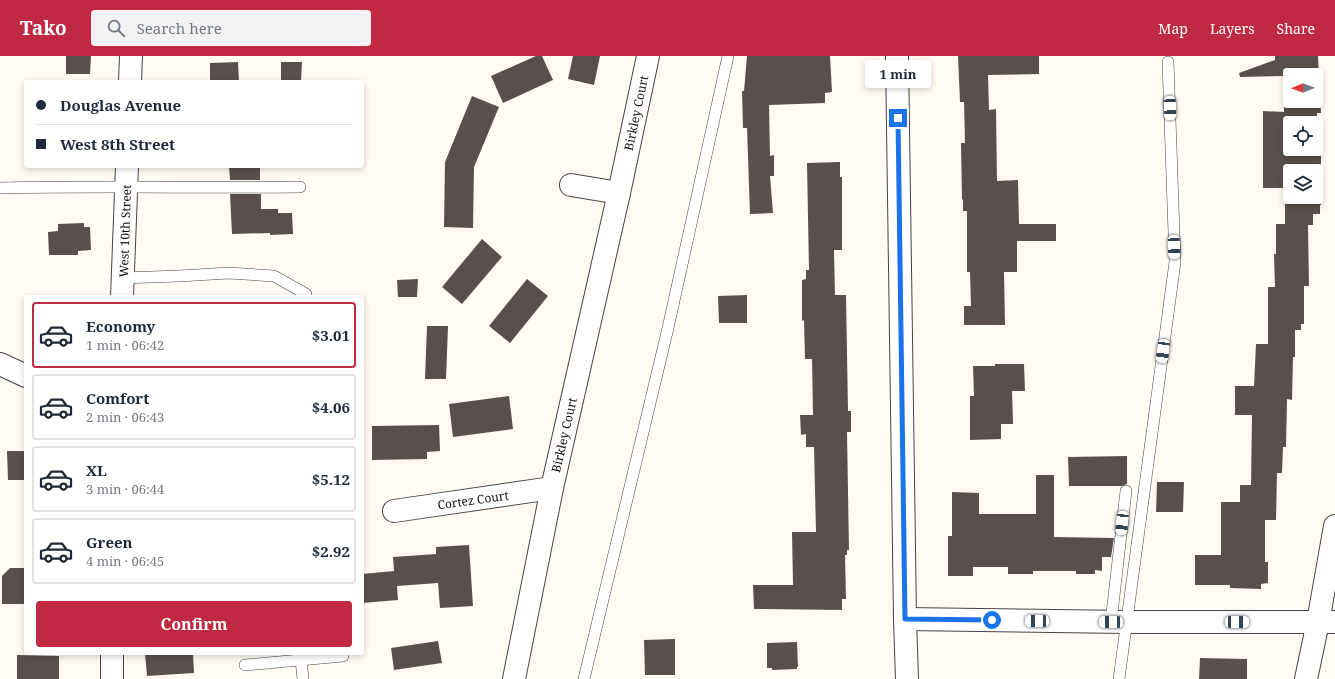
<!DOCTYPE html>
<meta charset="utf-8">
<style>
body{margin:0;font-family:"Noto Serif",serif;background:#f2f2f3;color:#1f2937;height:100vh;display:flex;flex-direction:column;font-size:15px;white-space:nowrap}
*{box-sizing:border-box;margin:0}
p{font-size:13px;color:#747a83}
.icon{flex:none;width:22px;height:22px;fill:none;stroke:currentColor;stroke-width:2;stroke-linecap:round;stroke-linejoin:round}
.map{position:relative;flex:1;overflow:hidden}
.details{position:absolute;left:24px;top:239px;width:340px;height:360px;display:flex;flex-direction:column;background:#fff;border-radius:4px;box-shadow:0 2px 6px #0003}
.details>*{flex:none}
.hud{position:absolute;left:24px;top:24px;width:340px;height:88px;border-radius:4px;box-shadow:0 2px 6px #0003;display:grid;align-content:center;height:88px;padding:0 12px;background:#fff}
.needle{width:26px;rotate:269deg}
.fabs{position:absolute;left:1283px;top:12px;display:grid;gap:8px}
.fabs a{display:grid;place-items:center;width:40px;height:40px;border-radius:4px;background:#fff;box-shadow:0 2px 6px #0003;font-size:20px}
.end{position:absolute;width:18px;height:18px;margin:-9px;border:5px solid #1a73e8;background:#fff;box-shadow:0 0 0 2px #fff}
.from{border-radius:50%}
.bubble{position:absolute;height:28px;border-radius:4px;background:#fff;box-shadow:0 2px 6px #0003;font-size:13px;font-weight:700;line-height:28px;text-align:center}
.car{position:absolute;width:12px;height:24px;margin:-12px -6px;border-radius:5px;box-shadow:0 0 3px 1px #0007;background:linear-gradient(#fff 24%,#345 0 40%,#fff 0 76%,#345 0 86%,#fff 0)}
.hud b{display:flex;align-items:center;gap:14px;height:38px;font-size:15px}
.hud b+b{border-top:1px solid #e0e1e3}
.hud i{width:10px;height:10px;background:#1f2937}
ul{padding:7px 0 0;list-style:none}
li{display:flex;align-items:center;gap:12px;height:66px;margin:0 8px 6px;padding:0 4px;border:2px solid #e0e1e3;border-radius:4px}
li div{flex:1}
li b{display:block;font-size:15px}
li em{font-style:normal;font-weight:700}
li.selected{border-color:#c02942}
li>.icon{width:36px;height:36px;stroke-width:1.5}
.action{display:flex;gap:8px;margin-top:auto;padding:8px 12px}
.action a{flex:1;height:46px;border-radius:4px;background:#c02942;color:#fff;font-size:16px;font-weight:700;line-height:46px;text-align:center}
header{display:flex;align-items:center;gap:24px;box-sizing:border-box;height:56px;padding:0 20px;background:#c02942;color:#fff}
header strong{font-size:19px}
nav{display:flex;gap:22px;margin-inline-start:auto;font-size:14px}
.search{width:280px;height:36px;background:#f2f2f3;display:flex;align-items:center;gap:10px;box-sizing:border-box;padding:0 14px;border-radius:4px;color:#747a83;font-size:15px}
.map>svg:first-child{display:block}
.building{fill:#59504d;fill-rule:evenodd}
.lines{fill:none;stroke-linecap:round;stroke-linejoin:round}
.lane-casing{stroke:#444;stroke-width:12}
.street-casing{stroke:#444;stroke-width:24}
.lane{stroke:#fff;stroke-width:11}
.street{stroke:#fff;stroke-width:22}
.route{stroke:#1a73e8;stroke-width:5}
.labels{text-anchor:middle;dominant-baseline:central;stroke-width:4;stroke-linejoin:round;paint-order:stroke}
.street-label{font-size:12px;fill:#111;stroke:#fff}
</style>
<header>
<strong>Tako</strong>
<div class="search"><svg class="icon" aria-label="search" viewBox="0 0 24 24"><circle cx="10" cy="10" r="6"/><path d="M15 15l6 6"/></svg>Search here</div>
<nav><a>Map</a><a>Layers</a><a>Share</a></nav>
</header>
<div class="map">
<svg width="1335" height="623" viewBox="0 0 1335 623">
<rect width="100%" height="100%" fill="#fffbf4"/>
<!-- building -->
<g class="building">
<polygon points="66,0 91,0 90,18 66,18"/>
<polygon points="536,0 542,0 553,24 503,47 491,20"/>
<polygon points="573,0 600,0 594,29 568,23"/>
<polygon points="747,0 830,0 832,36 825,37 825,47 769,49 770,100 774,99 774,120 770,120 773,157 750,158 747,72 743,72 742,35 744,35"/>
<polygon points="958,0 1039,0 1039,18 988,19 989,54 996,53 997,125 1018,124 1019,168 1056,168 1056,185 1017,185 1017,216 1004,216 1005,269 964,269 964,250 971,250 970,216 967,216 967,155 963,155 963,143 962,144 961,87 965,87 964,46 960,46"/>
<path d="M1275,0H1318L1321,57H1317L1318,95H1321V149H1320V158H1313V169H1308L1309,230H1304V268H1301V274H1295V301H1293L1292,344L1287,343L1286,391H1283L1282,417H1277L1276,464H1265V506H1268V527L1261,528V533L1230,532V529H1195V499H1221V446H1240V429H1251L1252,359H1235V330H1254L1256,288H1268V231H1275L1274,198H1276V168H1285V132H1263V55L1284,56L1283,20L1240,21L1239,17L1275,4ZM1290,19H1316V45H1290ZM1290,67H1316V93H1290ZM1290,115H1316V141H1290Z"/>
<polygon points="238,6 239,26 210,26 210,7"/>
<polygon points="281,6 302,6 301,26 281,26"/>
<polygon points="472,40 499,51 474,111 473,172 444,171 445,106"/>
<polygon points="840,106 840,121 842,121 842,194 834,194 835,239 846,239 848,355 851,355 851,376 847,376 849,494 847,494 847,499 845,499 846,543 842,543 842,554 754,553 753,529 793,529 792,476 816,476 814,391 806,391 806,378 801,379 800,359 813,359 812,303 805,303 804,264 802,265 802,224 806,223 806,214 809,214 807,107"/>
<polygon points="229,110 260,110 260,124 230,124"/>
<polygon points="230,138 261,138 261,153 278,153 278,157 292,157 293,178 270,179 270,177 232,178"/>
<polygon points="84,167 84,171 90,171 91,194 78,195 78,199 49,199 48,176 58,175 58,168"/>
<polygon points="482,183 502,201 462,248 442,231"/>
<polygon points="418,223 417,241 398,241 397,224"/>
<polygon points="527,223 548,240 510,287 489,270"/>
<polygon points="747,239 747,267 719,267 718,240"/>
<polygon points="427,270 448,270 446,323 425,323"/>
<polygon points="995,308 1024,308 1025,335 1012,335 1013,368 1001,368 1001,383 970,384 970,340 974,340 973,310 995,310"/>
<polygon points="509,340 513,373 453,381 449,348"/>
<polygon points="439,369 440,395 427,396 427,403 372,404 372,370"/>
<polygon points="7,395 26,395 26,424 8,424"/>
<polygon points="1127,400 1127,428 1122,430 1069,430 1068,401"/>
<polygon points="1036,419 1054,419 1054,481 1114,482 1111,501 1102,501 1102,515 1095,514 1095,518 1076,518 1076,515 1033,515 1033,518 1008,518 1008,511 973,511 973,520 948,520 948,480 952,480 952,436 979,437 979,458 1036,458"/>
<polygon points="1157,426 1184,426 1183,456 1156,456"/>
<polygon points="469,489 473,550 440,552 438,527 397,530 398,544 362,547 362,518 394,515 393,501 436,498 436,491"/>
<polygon points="10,512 26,512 26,548 2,548 2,520"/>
<polygon points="675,583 675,619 645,619 644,584"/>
<polygon points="438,585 442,607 394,614 391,592"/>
<polygon points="797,586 798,611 797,611 797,613 772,614 772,612 767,612 767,587"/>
<polygon points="161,597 193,597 194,617 147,620 145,598"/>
<polygon points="17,599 59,600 59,623 17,623"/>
<polygon points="1200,602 1247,603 1247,623 1199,623"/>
</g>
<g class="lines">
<defs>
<g id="lane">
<path d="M0,132C100,130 200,132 300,131"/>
<polyline points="123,222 179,220 229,217 274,220 306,238 306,241"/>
<polyline points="1111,566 1126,435"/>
<polyline points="301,604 303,623"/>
<polyline points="245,609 343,600"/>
<polyline points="584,623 668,272 728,0"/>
<polyline points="1119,623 1175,206 1168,6"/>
</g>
<g id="street">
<polyline points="897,0 905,563 907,623"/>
<polyline points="130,26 131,0"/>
<polyline points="571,129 619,137"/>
<polyline points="122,241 127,110"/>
<polyline points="0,308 26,320"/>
<polyline points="394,455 552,432"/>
<polyline points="905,563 1127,566 1335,566"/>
<polyline points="112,623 112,597"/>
<polyline points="514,623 552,432 619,137 648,0"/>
<polyline points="1306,623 1318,566 1335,470"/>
</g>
</defs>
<!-- lane casing -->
<use href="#lane" class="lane-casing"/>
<!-- street casing -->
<use href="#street" class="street-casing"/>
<!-- lane -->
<use href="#lane" class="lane"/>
<!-- street -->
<use href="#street" class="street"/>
</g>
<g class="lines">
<!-- route -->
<polyline class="route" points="898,62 905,563 992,564"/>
</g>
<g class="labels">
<!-- street labels -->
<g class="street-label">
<text transform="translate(636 57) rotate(-78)">Birkley Court</text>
<text transform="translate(125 175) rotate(-88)">West 10th Street</text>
<text transform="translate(564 379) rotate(-77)">Birkley Court</text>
<text transform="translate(473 444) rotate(-8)">Cortez Court</text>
</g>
</g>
</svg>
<div class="fabs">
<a><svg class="needle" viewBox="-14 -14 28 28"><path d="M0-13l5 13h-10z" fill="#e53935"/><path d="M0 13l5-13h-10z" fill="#747a83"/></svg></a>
<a><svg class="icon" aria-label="locate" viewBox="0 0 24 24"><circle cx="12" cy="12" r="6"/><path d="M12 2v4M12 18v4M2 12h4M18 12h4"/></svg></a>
<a><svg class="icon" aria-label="layers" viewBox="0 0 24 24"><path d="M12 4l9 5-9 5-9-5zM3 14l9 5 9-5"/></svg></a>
</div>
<i class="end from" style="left:992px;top:564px"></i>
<i class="end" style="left:898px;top:62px"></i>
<div class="bubble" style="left:865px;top:4px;width:66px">1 min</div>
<i class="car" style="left:1170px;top:52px;rotate:178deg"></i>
<i class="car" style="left:1174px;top:191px;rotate:178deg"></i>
<i class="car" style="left:1163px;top:295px;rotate:188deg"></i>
<i class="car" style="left:1122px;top:467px;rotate:186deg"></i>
<i class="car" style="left:1037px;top:565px;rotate:271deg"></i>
<i class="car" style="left:1111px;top:566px;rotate:271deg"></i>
<i class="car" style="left:1237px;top:566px;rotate:90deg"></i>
<div class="hud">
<b><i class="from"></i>Douglas Avenue</b>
<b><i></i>West 8th Street</b>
</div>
<section class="details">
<ul>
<li class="selected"><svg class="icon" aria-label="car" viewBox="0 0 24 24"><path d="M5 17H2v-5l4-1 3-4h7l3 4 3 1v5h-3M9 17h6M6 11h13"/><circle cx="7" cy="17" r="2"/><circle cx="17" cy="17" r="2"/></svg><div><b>Economy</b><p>1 min · 06:42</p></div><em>$3.01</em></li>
<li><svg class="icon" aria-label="car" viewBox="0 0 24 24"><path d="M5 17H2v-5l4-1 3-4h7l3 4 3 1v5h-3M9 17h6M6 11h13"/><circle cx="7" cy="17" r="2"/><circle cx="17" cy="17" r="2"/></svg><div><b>Comfort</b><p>2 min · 06:43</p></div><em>$4.06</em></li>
<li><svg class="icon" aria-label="car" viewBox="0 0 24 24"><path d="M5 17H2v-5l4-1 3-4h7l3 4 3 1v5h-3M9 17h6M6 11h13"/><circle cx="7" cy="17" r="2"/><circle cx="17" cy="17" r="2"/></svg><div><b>XL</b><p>3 min · 06:44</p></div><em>$5.12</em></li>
<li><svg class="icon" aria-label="car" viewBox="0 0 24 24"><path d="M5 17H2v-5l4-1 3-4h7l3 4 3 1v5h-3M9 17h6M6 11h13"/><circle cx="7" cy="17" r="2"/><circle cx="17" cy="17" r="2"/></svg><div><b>Green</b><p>4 min · 06:45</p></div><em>$2.92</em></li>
</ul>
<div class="action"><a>Confirm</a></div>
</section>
</div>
